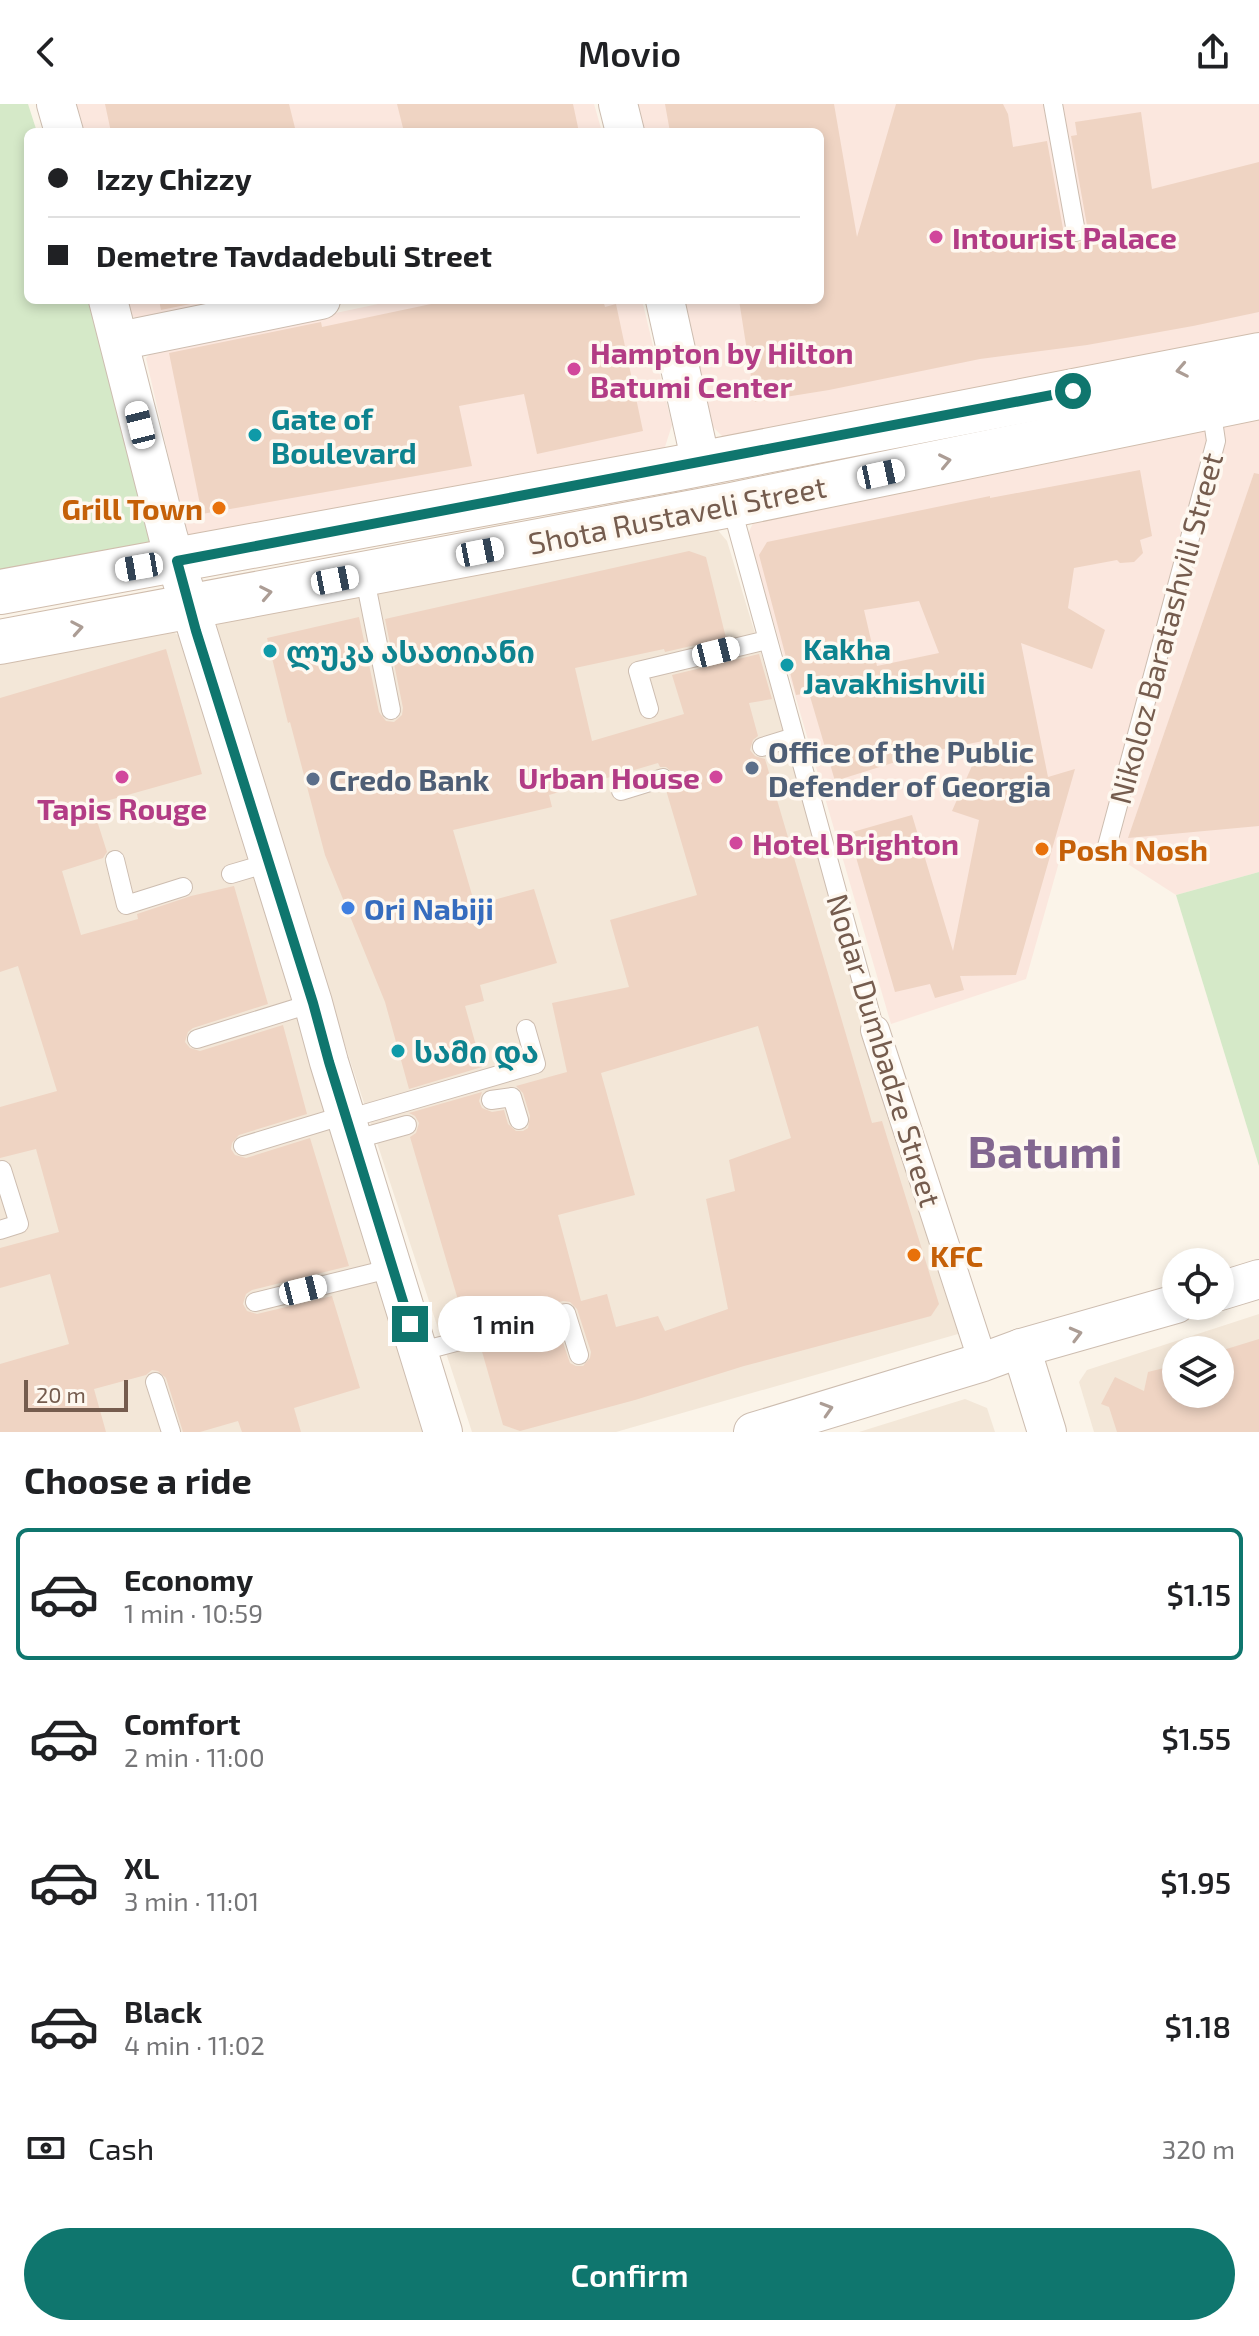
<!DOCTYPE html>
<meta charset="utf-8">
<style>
body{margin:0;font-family:"Exo 2","Noto Sans Georgian",sans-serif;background:#f6f6f6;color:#202124;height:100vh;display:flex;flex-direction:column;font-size:30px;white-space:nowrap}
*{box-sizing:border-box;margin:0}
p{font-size:26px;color:#757577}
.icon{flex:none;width:44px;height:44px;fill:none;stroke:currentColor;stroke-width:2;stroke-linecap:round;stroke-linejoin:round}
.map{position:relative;height:1328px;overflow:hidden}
.drawer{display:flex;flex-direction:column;background:#fff;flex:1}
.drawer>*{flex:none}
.hud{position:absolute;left:24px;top:24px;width:800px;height:176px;border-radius:12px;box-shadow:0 4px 12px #0003;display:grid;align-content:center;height:176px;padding:0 24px;background:#fff}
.buttons{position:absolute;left:1162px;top:1144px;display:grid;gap:16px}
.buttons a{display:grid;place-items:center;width:72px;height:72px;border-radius:50%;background:#fff;box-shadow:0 4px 12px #0003;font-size:40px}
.scale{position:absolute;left:24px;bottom:20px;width:104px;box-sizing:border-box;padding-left:8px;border:4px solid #755c4e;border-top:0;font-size:22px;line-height:28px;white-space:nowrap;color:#755c4e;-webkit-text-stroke:6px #fef8f0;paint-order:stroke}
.end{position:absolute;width:36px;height:36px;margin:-18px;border:10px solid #0f766e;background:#fff;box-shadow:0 0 0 4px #fff}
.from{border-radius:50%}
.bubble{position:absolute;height:56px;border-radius:28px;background:#fff;box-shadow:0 4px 12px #0003;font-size:26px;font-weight:600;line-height:56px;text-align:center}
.car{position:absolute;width:24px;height:48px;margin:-24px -12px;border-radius:10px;box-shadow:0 0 6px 2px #0007;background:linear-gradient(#fff 24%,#345 0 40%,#fff 0 76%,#345 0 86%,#fff 0)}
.hud b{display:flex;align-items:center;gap:28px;height:76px;font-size:30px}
.hud b+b{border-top:2px solid #e0e0e0}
.hud i{width:20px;height:20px;background:#202124}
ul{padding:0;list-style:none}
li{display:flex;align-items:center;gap:24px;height:132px;margin:0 16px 12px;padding:0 8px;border:4px solid transparent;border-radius:12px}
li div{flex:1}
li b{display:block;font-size:30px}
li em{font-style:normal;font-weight:600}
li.active{border-color:#0f766e}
li>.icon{width:72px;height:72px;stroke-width:1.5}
h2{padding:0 24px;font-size:36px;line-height:96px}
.pay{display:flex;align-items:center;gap:20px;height:88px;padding:0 24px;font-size:30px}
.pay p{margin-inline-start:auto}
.action{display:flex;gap:16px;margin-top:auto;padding:16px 24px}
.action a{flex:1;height:92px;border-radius:48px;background:#0f766e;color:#fff;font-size:32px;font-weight:600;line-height:92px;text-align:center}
header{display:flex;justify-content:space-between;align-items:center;height:104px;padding:0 24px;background:#fff;font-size:36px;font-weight:600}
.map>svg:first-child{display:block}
.residential{fill:#f3e7d8;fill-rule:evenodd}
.commercial{fill:#fbe7de}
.green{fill:#d5e9c8}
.building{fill:#efd4c3;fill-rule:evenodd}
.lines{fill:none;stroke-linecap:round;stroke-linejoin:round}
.service-casing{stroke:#cdbdb0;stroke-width:20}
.pedestrian-casing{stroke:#cdbdb0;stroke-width:30}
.minor-casing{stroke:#cdbdb0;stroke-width:40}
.secondary-casing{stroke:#d0bdad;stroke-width:46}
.service{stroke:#fff;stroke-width:18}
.pedestrian{stroke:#fff;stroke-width:28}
.minor{stroke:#fff;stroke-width:38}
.secondary{stroke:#fff;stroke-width:44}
.oneway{stroke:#ac9d95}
.route{stroke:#0f766e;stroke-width:10}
.hotel-dot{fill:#d1479c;stroke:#fef8f0;stroke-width:3}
.culture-dot{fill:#0f9aa8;stroke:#fef8f0;stroke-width:3}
.food-dot{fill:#e8710a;stroke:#fef8f0;stroke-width:3}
.service-dot{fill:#5c6f8a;stroke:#fef8f0;stroke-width:3}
.shop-dot{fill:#3f7fe0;stroke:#fef8f0;stroke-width:3}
.labels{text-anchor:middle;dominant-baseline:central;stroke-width:7;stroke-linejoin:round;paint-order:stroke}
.hotel-label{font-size:30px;font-weight:bold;fill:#b23c85;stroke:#fef8f0;text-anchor:start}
.culture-label{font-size:30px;font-weight:bold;fill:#0d838f;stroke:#fef8f0;text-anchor:start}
.food-label{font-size:30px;font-weight:bold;fill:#c56008;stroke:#fef8f0;text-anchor:start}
.street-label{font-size:30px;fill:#755c4e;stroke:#fef8f0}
.service-label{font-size:30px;font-weight:bold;fill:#4e5e75;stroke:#fef8f0;text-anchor:start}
.shop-label{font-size:30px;font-weight:bold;fill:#366cbe;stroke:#fef8f0;text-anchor:start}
.town-label{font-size:46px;font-weight:bold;fill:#826690;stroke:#fef8f0}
</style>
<header><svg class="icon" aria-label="back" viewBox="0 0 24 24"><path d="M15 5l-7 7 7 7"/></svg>Movio<svg class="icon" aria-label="share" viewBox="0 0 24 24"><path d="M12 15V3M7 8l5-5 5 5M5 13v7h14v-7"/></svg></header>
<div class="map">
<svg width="1259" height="1328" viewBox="0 0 1259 1328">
<rect width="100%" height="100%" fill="#fbf4e9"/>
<!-- residential -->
<g class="residential">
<polygon points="710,417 727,437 875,926 972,1226 616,1328 472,1328 211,533 224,508"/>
<polygon points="161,520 184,535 426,1328 0,1328 0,552"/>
<path d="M1259,1210V1328H1094L1079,1278L1087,1266ZM1176,1246H1220V1290H1176Z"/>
<polygon points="965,1295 987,1304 995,1328 859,1328"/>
</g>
<!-- commercial -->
<g class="commercial">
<polygon points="68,0 594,0 602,28 76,28"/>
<polygon points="626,0 1259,0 1259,235 727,337 704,314 675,196 820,196 820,28 633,28"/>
<polygon points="123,196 254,196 145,218 127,210"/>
<polygon points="397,196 642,196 672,321 663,349 201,436 186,430 146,254 152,248"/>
<polygon points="1259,310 1259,768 1176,791 1106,746 1065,737 1026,875 891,920 748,430 759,406"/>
</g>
<!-- green -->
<g class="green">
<polygon points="0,0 28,0 37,28 28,28 28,196 90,196 161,417 151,445 0,475"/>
<polygon points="1259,768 1259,1062 1176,791"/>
</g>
<!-- building -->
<g class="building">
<polygon points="105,0 289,0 296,28 111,28"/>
<polygon points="397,0 573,0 579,28 404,28"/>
<polygon points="665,0 834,0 857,133 896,0 1003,0 1008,10 1013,43 1047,37 1064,130 1067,136 1077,140 1084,137 1088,127 1071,32 1077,31 1075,18 1141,8 1152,85 1259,58 1259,208 1193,222 1087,241 980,255 829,286 755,298 739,196 820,196 820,28 670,28"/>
<polygon points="159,196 210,196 161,206"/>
<polygon points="450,196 603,196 605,203 616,200 643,327 537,350 524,290 459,302 472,362 202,410 169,249 321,218 322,223"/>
<path d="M1140,366L1152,432L1140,436L1143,449L1134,458L1120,459L1117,456L1074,464L1068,504L1105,526L1092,565L1021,539L1048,673L1075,665L1016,871L960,872L964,886L935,894L930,880L895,888L849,729L912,711L953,847L979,716L952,707L983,637L904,653L905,655L835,677L809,589L796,591L759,451L767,438L990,392V394ZM919,497L939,549L877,562L864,506Z"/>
<polygon points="1254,369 1259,370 1259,722 1128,734"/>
<path d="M689,447L706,453L726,534L665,548L664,545L575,564L592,637L684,610L672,571L759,550L772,595L749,599L758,632L753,636L750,646L755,652L765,655L872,1019L882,1017L939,1200L931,1212L744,1262L635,1296L520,1327L503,1321L481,1244L558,1224L570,1259L576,1262H583L590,1254L591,1248L577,1205L570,1198L563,1197L466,1223L410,1033L416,1029L419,1019L415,1012L409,1009L482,988L479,997L482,1004L492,1008L504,1006L508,1020L516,1027H523L528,1024L530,1012L523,989L516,982L567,968L552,899L629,883L610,816L697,791L666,686L674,677V670L666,663H660L658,659L549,691L552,703L453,726L475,801L534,785L557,859L480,881L484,897L465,902L482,963L409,985L385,898L325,751L290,618L288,619L267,534L359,513L379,608L386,617L394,618L402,611L403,604L385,515ZM758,922L791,1034L729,1056L735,1087L706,1095L728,1205L665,1227L658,1212L616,1223L607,1190L581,1197L558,1111L635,1091L601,969Z"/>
<polygon points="166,545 202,670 92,701 107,748 103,754 62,767 81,831 138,815 137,810 191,792 234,782 268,900 193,924 188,928 185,938 190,944 200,947 283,921 307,1010 239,1031 232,1039 231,1045 235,1051 246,1054 310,1034 349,1162 252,1186 246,1190 243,1200 247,1207 257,1210 332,1192 360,1284 294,1304 301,1328 242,1328 238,1317 200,1328 183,1328 166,1274 158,1267 152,1266 146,1271 94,1285 106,1328 0,1328 0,1260 69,1240 50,1170 0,1184 0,1144 59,1128 36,1045 0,1054 0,1003 57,987 18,862 0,868 0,594"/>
<polygon points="1259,1235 1259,1328 1117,1328 1109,1303 1101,1300 1115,1273 1144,1287 1148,1268 1176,1261 1176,1290 1220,1290 1220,1247"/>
</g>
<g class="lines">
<defs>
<g id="service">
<polyline points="1053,0 1076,128"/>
<polyline points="731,401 875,926"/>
<polyline points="364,470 391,606"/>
<polyline points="649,605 638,567 767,536"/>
<polyline points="762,643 794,633"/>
<polyline points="621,687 663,674"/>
<polyline points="1106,746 1216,337 1211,303"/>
<polyline points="115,756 126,801 183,783"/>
<polyline points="231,770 268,759"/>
<polyline points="197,935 313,899"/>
<polyline points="491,996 512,993 519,1016"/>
<polyline points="347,1015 536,960 526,925"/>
<polyline points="353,1036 407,1021"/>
<polyline points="243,1042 345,1011"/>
<polyline points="0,1126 19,1120 2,1066"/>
<polyline points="255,1198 393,1164"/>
<polyline points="418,1248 566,1209 579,1251"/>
<polyline points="155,1278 171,1328"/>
</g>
<polyline id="pedestrian" points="875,926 983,1258"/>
<g id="minor">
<polyline points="56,0 64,28"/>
<polyline points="618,0 625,28"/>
<polyline points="108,196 168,432 313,899 329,958 443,1328"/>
<polyline points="665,196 701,359"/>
<polyline points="119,237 321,196"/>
<polyline points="1220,1187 1259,1175"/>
<polyline points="1021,1244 1047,1328"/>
<polyline points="753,1328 983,1258 1021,1244 1176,1200"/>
</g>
<g id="secondary">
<polyline points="0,488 673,365 1259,251"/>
<polyline points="0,538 731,401 1259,293"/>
</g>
</defs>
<!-- service casing -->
<use href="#service" class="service-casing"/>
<!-- pedestrian casing -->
<use href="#pedestrian" class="pedestrian-casing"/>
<!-- minor casing -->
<use href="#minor" class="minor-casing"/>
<!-- secondary casing -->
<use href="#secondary" class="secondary-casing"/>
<!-- service -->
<use href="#service" class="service"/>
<!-- pedestrian -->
<use href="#pedestrian" class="pedestrian"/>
<!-- minor -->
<use href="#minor" class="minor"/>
<!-- secondary -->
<use href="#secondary" class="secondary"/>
</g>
<!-- one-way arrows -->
<defs><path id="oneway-chevron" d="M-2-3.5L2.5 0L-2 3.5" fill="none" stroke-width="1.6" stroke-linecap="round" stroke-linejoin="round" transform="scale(2)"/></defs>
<g class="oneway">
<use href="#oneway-chevron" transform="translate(1182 266) rotate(169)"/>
<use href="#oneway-chevron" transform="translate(945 357) rotate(-12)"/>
<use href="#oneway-chevron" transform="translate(266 489) rotate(-11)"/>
<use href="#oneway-chevron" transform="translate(77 524) rotate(-10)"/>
<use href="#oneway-chevron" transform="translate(1076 1230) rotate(-15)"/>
<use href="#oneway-chevron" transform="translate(827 1305) rotate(-17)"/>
</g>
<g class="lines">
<!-- route -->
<polyline class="route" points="410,1220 329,958 313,899 196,527 177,457 1073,287"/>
</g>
<!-- markers -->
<g class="hotel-dot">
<circle cx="936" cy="133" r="8"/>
<circle cx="574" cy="265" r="8"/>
<circle cx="122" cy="673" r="8"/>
<circle cx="716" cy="673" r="8"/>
<circle cx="736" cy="739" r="8"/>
</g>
<g class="culture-dot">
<circle cx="255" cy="331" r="8"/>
<circle cx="270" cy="547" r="8"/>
<circle cx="787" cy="561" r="8"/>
<circle cx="398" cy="947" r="8"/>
</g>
<g class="food-dot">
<circle cx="219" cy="404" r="8"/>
<circle cx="1042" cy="745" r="8"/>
<circle cx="914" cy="1151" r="8"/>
</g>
<g class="service-dot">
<circle cx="752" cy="664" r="8"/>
<circle cx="313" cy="675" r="8"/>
</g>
<circle class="shop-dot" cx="348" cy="804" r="8"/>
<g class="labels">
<!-- hotel labels -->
<g class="hotel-label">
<text x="952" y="133">Intourist Palace</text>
<text x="590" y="248">Hampton by Hilton<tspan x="590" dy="34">Batumi Center</tspan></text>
<text x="700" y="673" text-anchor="end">Urban House</text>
<text x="122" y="704" text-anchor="middle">Tapis Rouge</text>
<text x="752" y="739">Hotel Brighton</text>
</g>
<!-- culture labels -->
<g class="culture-label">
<text x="271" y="314">Gate of<tspan x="271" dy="34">Boulevard</tspan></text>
<text x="803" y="544">Kakha<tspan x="803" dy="34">Javakhishvili</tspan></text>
<text x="286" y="547">ლუკა ასათიანი</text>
<text x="414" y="947">სამი და</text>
</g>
<!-- food labels -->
<g class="food-label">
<text x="203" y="404" text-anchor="end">Grill Town</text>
<text x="1058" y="745">Posh Nosh</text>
<text x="930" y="1151">KFC</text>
</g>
<!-- street labels -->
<g class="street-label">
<text transform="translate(677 410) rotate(-11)">Shota Rustaveli Street</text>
<text transform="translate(1165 524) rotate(-75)">Nikoloz Baratashvili Street</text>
<text transform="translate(885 946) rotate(73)">Nodar Dumbadze Street</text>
</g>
<!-- service labels -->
<g class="service-label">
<text x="768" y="647">Office of the Public<tspan x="768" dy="34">Defender of Georgia</tspan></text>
<text x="329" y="675">Credo Bank</text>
</g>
<!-- shop labels -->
<g class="shop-label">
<text x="364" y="804">Ori Nabiji</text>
</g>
<!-- town labels -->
<g class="town-label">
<text x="1045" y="1045">Batumi</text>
</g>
</g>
</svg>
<div class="buttons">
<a><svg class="icon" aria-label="locate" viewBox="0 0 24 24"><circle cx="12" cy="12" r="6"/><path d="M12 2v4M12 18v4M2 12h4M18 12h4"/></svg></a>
<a><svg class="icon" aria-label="layers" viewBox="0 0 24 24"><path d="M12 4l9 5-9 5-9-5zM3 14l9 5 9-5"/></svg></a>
</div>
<div class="scale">20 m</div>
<i class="end from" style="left:1073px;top:287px"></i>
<i class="end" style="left:410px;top:1220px"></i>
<div class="bubble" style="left:438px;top:1192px;width:132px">1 min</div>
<i class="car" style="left:140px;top:321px;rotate:346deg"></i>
<i class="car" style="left:881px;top:370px;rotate:78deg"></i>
<i class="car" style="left:480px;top:448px;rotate:79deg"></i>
<i class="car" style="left:139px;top:463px;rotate:260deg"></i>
<i class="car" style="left:335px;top:476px;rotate:79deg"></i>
<i class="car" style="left:716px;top:548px;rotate:76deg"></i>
<i class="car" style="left:303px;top:1186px;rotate:76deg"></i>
<div class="hud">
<b><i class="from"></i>Izzy Chizzy</b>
<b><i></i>Demetre Tavdadebuli Street</b>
</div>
</div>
<section class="drawer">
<h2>Choose a ride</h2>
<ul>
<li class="active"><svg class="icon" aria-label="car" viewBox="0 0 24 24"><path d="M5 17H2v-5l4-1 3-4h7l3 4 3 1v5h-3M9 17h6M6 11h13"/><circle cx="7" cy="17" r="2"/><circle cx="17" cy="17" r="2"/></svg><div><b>Economy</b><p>1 min · 10:59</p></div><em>$1.15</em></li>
<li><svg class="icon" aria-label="car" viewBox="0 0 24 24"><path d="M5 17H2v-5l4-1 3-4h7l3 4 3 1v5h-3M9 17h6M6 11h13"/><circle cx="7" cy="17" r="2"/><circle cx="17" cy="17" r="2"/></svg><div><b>Comfort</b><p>2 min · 11:00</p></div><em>$1.55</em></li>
<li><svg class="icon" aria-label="car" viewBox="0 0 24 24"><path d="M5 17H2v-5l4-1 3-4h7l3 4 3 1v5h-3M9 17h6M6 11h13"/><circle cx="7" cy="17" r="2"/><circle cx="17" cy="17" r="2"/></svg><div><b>XL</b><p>3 min · 11:01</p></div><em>$1.95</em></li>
<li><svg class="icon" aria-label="car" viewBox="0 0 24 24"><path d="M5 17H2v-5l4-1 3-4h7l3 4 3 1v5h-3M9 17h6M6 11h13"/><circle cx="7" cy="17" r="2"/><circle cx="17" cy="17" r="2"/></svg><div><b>Black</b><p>4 min · 11:02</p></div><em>$1.18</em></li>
</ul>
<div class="pay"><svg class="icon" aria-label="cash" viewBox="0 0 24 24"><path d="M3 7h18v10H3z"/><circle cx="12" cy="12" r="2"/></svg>Cash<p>320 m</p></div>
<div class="action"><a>Confirm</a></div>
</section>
